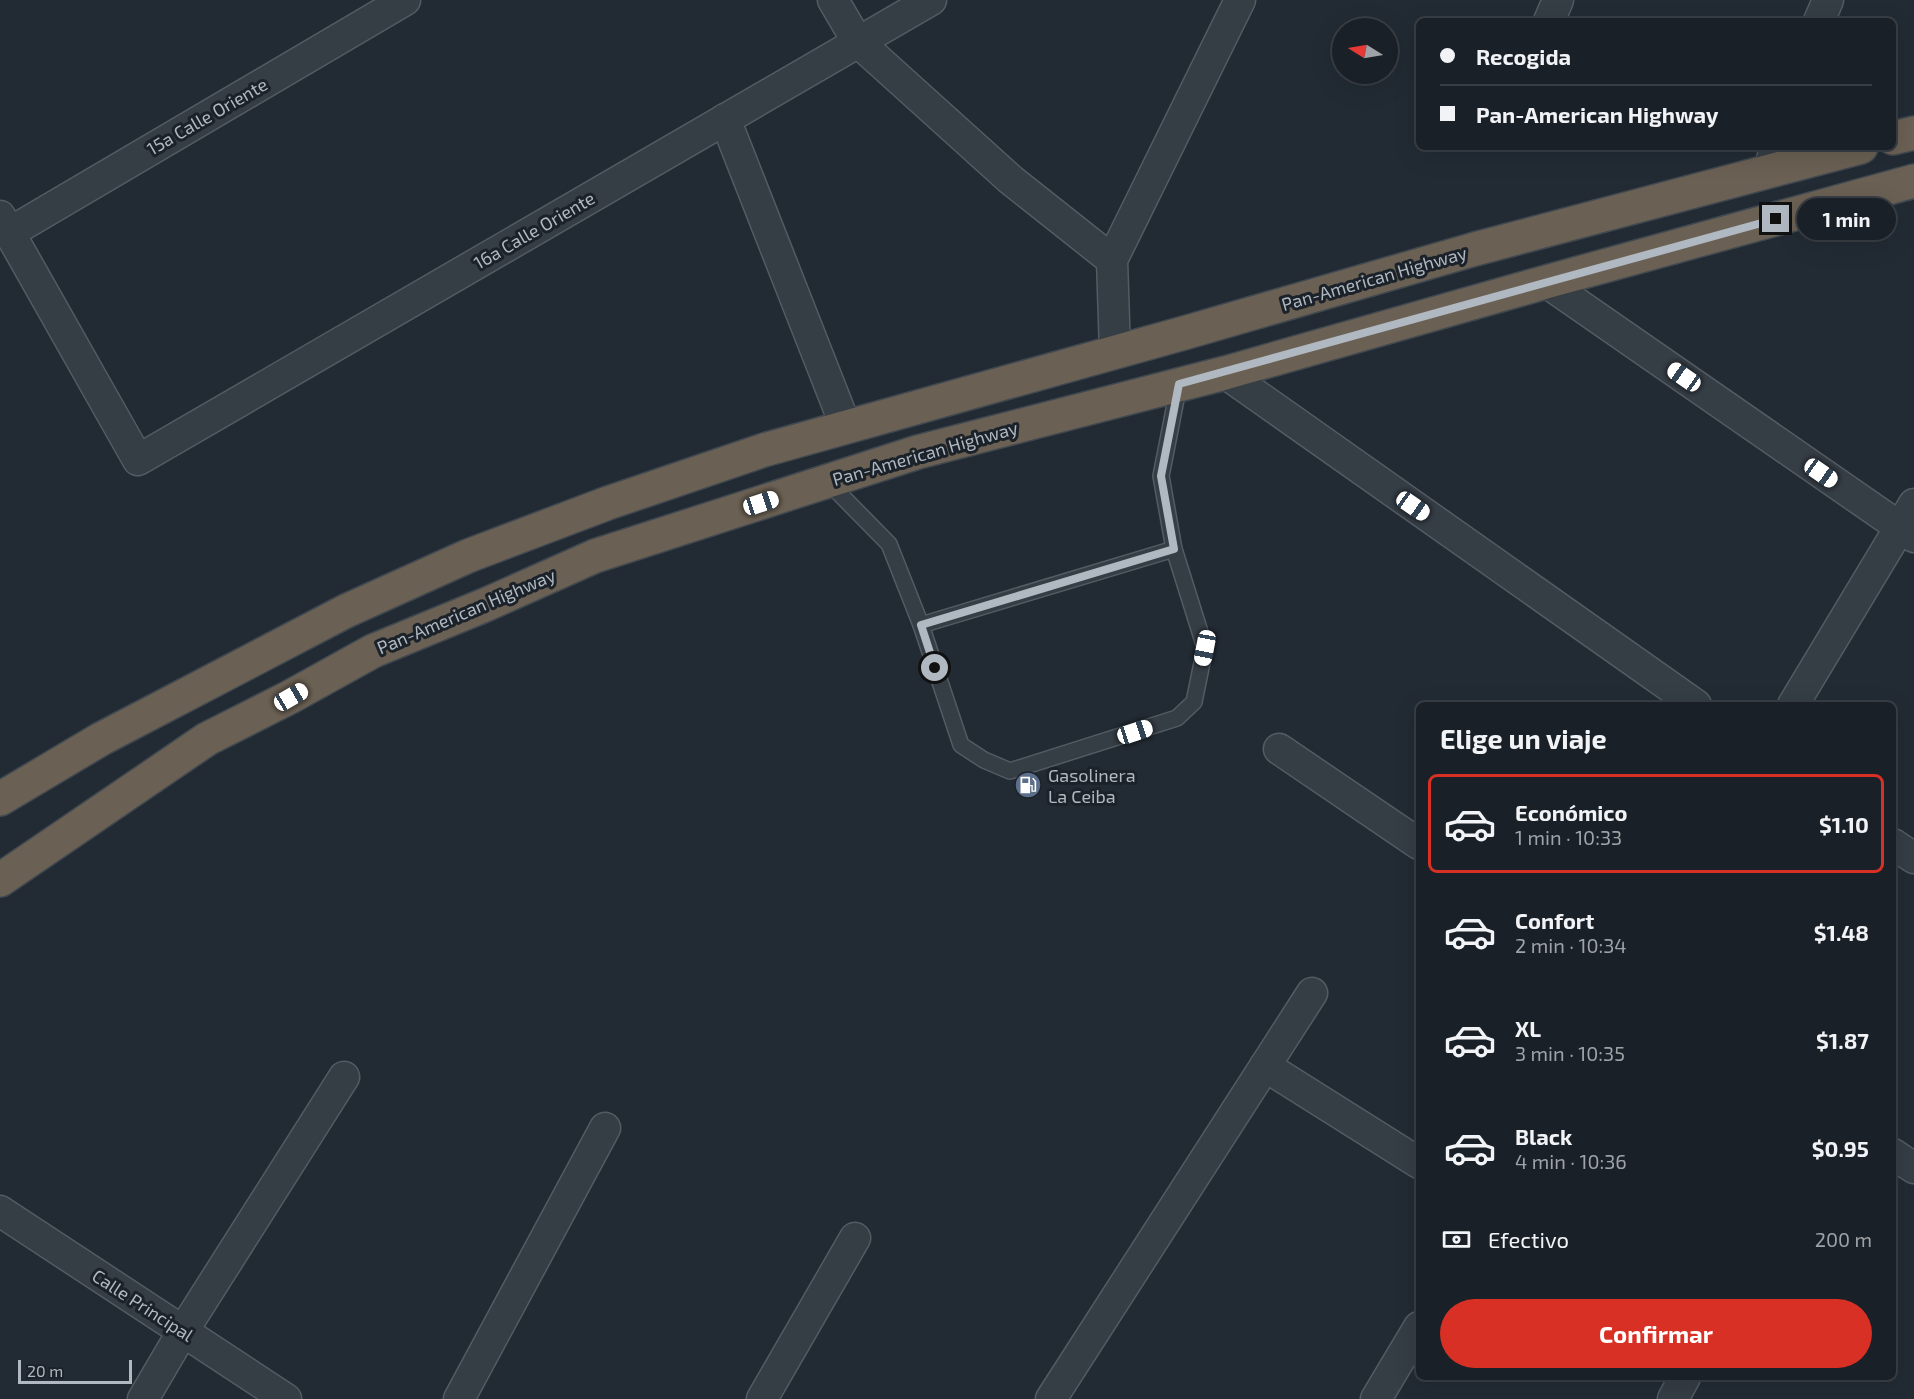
<!DOCTYPE html>
<html lang="es">
<meta charset="utf-8">
<style>
body{margin:0;font-family:"Exo 2",sans-serif;background:#23282f;color:#f1f3f6;height:100vh;display:flex;flex-direction:column;font-size:22px;white-space:nowrap}
*{box-sizing:border-box;margin:0}
p{font-size:20px;color:#9fa3a7}
.icon{flex:none;width:33px;height:33px;fill:none;stroke:currentColor;stroke-width:2;stroke-linecap:round;stroke-linejoin:round}
.map{position:relative;flex:1;overflow:hidden}
.panel{position:absolute;left:1416px;top:702px;width:480px;height:678px;display:flex;flex-direction:column;background:#1a2027;border-radius:9px;box-shadow:0 6px 24px #0002,0 0 0 2px #383e44}
.panel>*{flex:none}
.guide{position:absolute;left:1416px;top:18px;width:480px;height:132px;border-radius:9px;box-shadow:0 6px 24px #0002,0 0 0 2px #383e44;display:grid;align-content:center;height:132px;padding:0 24px;background:#1a2027}
.needle{width:39px;rotate:281deg}
.tools{position:absolute;left:1332px;top:18px;display:grid;gap:12px}
.tools a{display:grid;place-items:center;width:66px;height:66px;border-radius:50%;background:#1a2027;box-shadow:0 6px 24px #0002,0 0 0 2px #383e44;font-size:30px}
.scale{position:absolute;left:18px;bottom:15px;width:114px;box-sizing:border-box;padding-left:6px;border:3px solid #b0b8c2;border-top:0;font-size:16px;line-height:21px;white-space:nowrap;color:#b0b8c2;-webkit-text-stroke:4px #1b222a;paint-order:stroke}
.end{position:absolute;width:27px;height:27px;margin:-14px;border:8px solid #b0b8c2;background:#111;box-shadow:0 0 0 3px #111}
.from{border-radius:50%}
.bubble{position:absolute;height:42px;border-radius:21px;background:#1a2027;box-shadow:0 6px 24px #0002,0 0 0 2px #383e44;font-size:20px;font-weight:700;line-height:42px;text-align:center}
.car{position:absolute;width:18px;height:36px;margin:-18px -9px;border-radius:8px;box-shadow:0 0 4px 2px #0007;background:linear-gradient(#fff 24%,#345 0 40%,#fff 0 76%,#345 0 86%,#fff 0)}
.guide b{display:flex;align-items:center;gap:21px;height:57px;font-size:22px}
.guide b+b{border-top:2px solid #383e44}
.guide i{width:15px;height:15px;background:#f1f3f6}
ul{padding:0;list-style:none}
li{display:flex;align-items:center;gap:18px;height:99px;margin:0 12px 9px;padding:0 12px;border:3px solid transparent;border-radius:9px}
li div{flex:1}
li b{display:block;font-size:22px}
li em{font-style:normal;font-weight:700}
li.active{border-color:#d93025}
li>.icon{width:54px;height:54px;stroke-width:1.5}
h2{padding:0 24px;font-size:27px;line-height:72px}
.pay{display:flex;align-items:center;gap:15px;height:66px;padding:0 24px;font-size:22px}
.pay p{margin-inline-start:auto}
.action{display:flex;gap:12px;margin-top:auto;padding:12px 24px}
.action a{flex:1;height:69px;border-radius:36px;background:#d93025;color:#fff;font-size:24px;font-weight:700;line-height:69px;text-align:center}
.map>svg:first-child{display:block}
.lines{fill:none;stroke-linecap:round;stroke-linejoin:round}
.lane-casing{stroke:#535b63;stroke-width:18}
.street-casing{stroke:#535b63;stroke-width:33}
.highway-casing{stroke:#404850;stroke-width:36}
.lane{stroke:#353d45;stroke-width:15}
.street{stroke:#353d45;stroke-width:30}
.highway{stroke:#6a6053;stroke-width:33}
.route{stroke:#b0b8c2;stroke-width:8}
.labels{text-anchor:middle;dominant-baseline:central;stroke-width:6;stroke-linejoin:round;paint-order:stroke}
.street-label{font-size:18px;fill:#b0b8c2;stroke:#1b222a}
.poi-label{font-size:18px;fill:#b0b8c2;stroke:#1b222a;text-anchor:start}
</style>
<div class="map">
<svg width="1914" height="1399" viewBox="0 0 1914 1399">
<rect width="100%" height="100%" fill="#222b34"/>
<g class="lines">
<defs>
<g id="lane">
<polyline points="827,481 889,544 921,625 961,745 984,760 1010,771 1177,718 1194,702 1205,648 1174,549 1161,476 1179,384"/>
<polyline points="921,625 1174,549"/>
</g>
<g id="street">
<polyline points="833,0 857,41 1011,180 1112,260"/>
<polyline points="1549,21 1558,0"/>
<polyline points="1819,21 1828,0"/>
<polyline points="725,119 846,427"/>
<polyline points="1769,172 1775,147"/>
<polyline points="0,216 138,460 931,0"/>
<polyline points="9,233 405,0"/>
<polyline points="1546,282 1914,537"/>
<polyline points="1115,352 1112,260 1240,0"/>
<polyline points="1225,373 1696,705"/>
<polyline points="1793,705 1914,504"/>
<polyline points="1279,749 1419,844"/>
<polyline points="1893,844 1914,858"/>
<polyline points="1265,1066 1419,1163"/>
<polyline points="1893,1154 1914,1168"/>
<polyline points="0,1211 286,1399"/>
<polyline points="143,1399 183,1331 344,1077"/>
<polyline points="459,1399 605,1128"/>
<polyline points="762,1399 855,1238"/>
<polyline points="1051,1399 1312,993"/>
<polyline points="1376,1399 1419,1327"/>
<polyline points="1673,1399 1685,1377"/>
</g>
<g id="highway">
<polyline points="1893,138 1914,133"/>
<polyline points="0,799 101,739 346,611 468,556 608,503 764,450 1184,333 1475,249 1861,147"/>
<polyline points="0,880 207,739 290,697 373,651 485,605 595,556 918,452 1225,373 1546,282 1914,181"/>
</g>
</defs>
<!-- lane casing -->
<use href="#lane" class="lane-casing"/>
<!-- street casing -->
<use href="#street" class="street-casing"/>
<!-- highway casing -->
<use href="#highway" class="highway-casing"/>
<!-- lane -->
<use href="#lane" class="lane"/>
<!-- street -->
<use href="#street" class="street"/>
<!-- highway -->
<use href="#highway" class="highway"/>
</g>
<g class="lines">
<!-- route -->
<polyline class="route" points="935,668 921,625 1174,549 1161,476 1179,384 1776,219"/>
</g>
<!-- icons -->
<defs>
<symbol id="fuel-disc" viewBox="-11 -11 22 22"><circle r="9.5" fill="#5c6f8a" stroke="#1b222a"/><path d="M-5.5-6h7V0h2V4h1.3V-2.5L3-4.5l.8-.8L6-3V5H2.5V1h-1V6h-7ZM-4.2-4.7v3.2H.2V-4.7Z" fill="#fff"/></symbol>
</defs>
<g fill-rule="evenodd">
<use href="#fuel-disc" x="1013" y="770" width="30" height="30"/>
</g>
<g class="labels">
<!-- street labels -->
<g class="street-label">
<text transform="translate(207 116) rotate(-30)">15a Calle Oriente</text>
<text transform="translate(534 230) rotate(-30)">16a Calle Oriente</text>
<text transform="translate(1374 278) rotate(-16)">Pan-American Highway</text>
<text transform="translate(925 453) rotate(-16)">Pan-American Highway</text>
<text transform="translate(466 611) rotate(-23)">Pan-American Highway</text>
<text transform="translate(143 1305) rotate(33)">Calle Principal</text>
</g>
<!-- poi labels -->
<g class="poi-label">
<text x="1048" y="775">Gasolinera<tspan x="1048" dy="21">La Ceiba</tspan></text>
</g>
</g>
</svg>
<div class="tools">
<a><svg class="needle" viewBox="-14 -14 28 28"><path d="M0-13l5 13h-10z" fill="#e53935"/><path d="M0 13l5-13h-10z" fill="#9fa3a7"/></svg></a>
</div>
<div class="scale">20 m</div>
<i class="end from" style="left:935px;top:668px"></i>
<i class="end" style="left:1776px;top:219px"></i>
<div class="bubble" style="left:1797px;top:198px;width:99px">1 min</div>
<i class="car" style="left:1684px;top:377px;rotate:305deg"></i>
<i class="car" style="left:1821px;top:473px;rotate:125deg"></i>
<i class="car" style="left:761px;top:503px;rotate:72deg"></i>
<i class="car" style="left:1413px;top:506px;rotate:125deg"></i>
<i class="car" style="left:1205px;top:648px;rotate:191deg"></i>
<i class="car" style="left:291px;top:697px;rotate:60deg"></i>
<i class="car" style="left:1135px;top:732px;rotate:72deg"></i>
<div class="guide">
<b><i class="from"></i>Recogida</b>
<b><i></i>Pan-American Highway</b>
</div>
<section class="panel">
<h2>Elige un viaje</h2>
<ul>
<li class="active"><svg class="icon" aria-label="car" viewBox="0 0 24 24"><path d="M5 17H2v-5l4-1 3-4h7l3 4 3 1v5h-3M9 17h6M6 11h13"/><circle cx="7" cy="17" r="2"/><circle cx="17" cy="17" r="2"/></svg><div><b>Económico</b><p>1 min · 10:33</p></div><em>$1.10</em></li>
<li><svg class="icon" aria-label="car" viewBox="0 0 24 24"><path d="M5 17H2v-5l4-1 3-4h7l3 4 3 1v5h-3M9 17h6M6 11h13"/><circle cx="7" cy="17" r="2"/><circle cx="17" cy="17" r="2"/></svg><div><b>Confort</b><p>2 min · 10:34</p></div><em>$1.48</em></li>
<li><svg class="icon" aria-label="car" viewBox="0 0 24 24"><path d="M5 17H2v-5l4-1 3-4h7l3 4 3 1v5h-3M9 17h6M6 11h13"/><circle cx="7" cy="17" r="2"/><circle cx="17" cy="17" r="2"/></svg><div><b>XL</b><p>3 min · 10:35</p></div><em>$1.87</em></li>
<li><svg class="icon" aria-label="car" viewBox="0 0 24 24"><path d="M5 17H2v-5l4-1 3-4h7l3 4 3 1v5h-3M9 17h6M6 11h13"/><circle cx="7" cy="17" r="2"/><circle cx="17" cy="17" r="2"/></svg><div><b>Black</b><p>4 min · 10:36</p></div><em>$0.95</em></li>
</ul>
<div class="pay"><svg class="icon" aria-label="cash" viewBox="0 0 24 24"><path d="M3 7h18v10H3z"/><circle cx="12" cy="12" r="2"/></svg>Efectivo<p>200 m</p></div>
<div class="action"><a>Confirmar</a></div>
</section>
</div>
